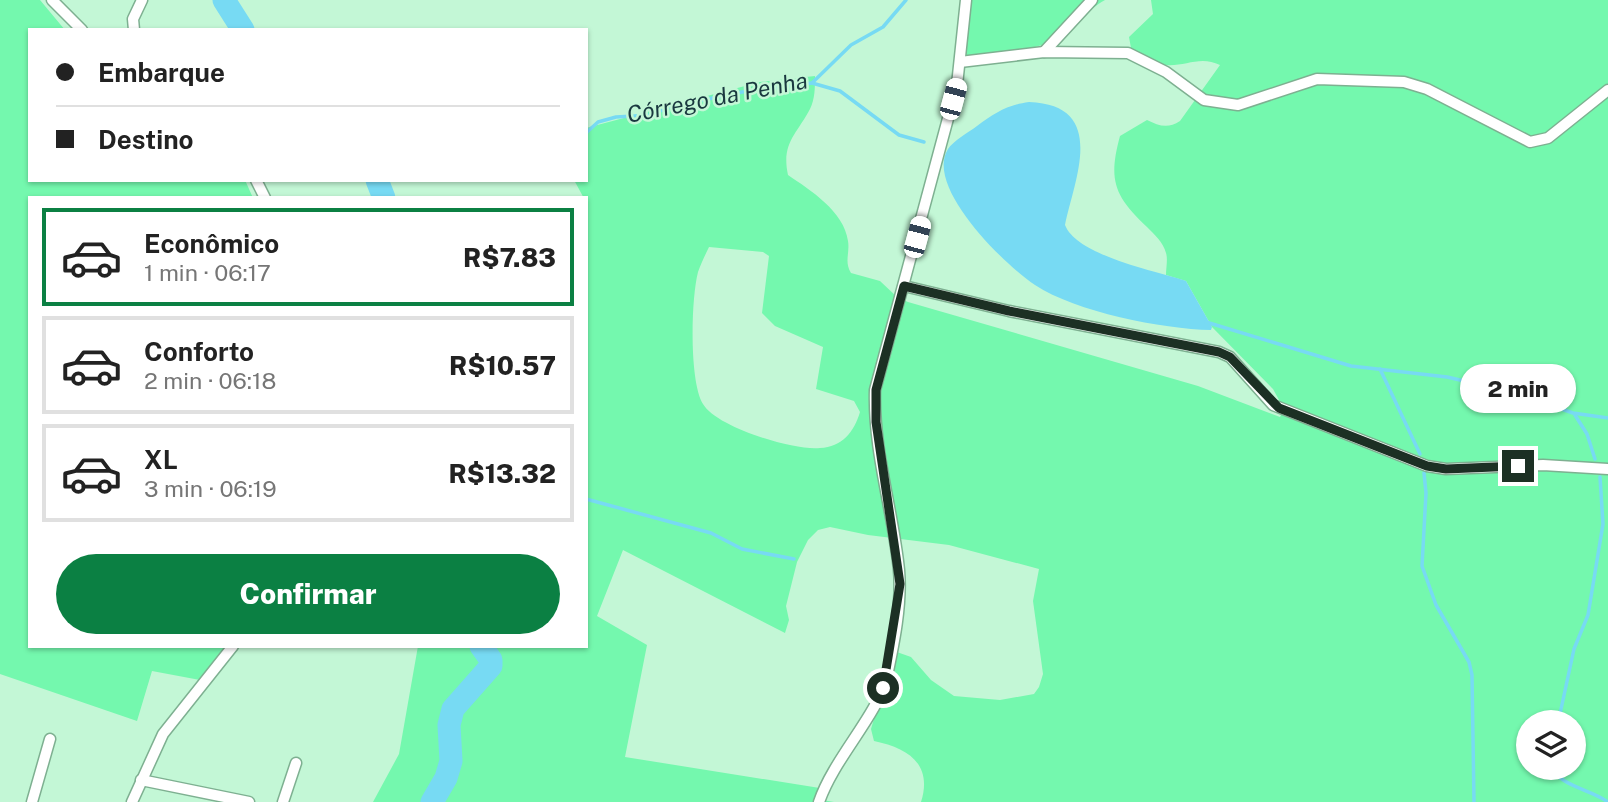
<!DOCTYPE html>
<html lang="pt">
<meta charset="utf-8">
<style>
body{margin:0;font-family:"Public Sans",sans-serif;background:#f6f6f6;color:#222;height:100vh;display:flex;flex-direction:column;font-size:26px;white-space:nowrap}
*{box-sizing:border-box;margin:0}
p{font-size:23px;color:#767676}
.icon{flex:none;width:38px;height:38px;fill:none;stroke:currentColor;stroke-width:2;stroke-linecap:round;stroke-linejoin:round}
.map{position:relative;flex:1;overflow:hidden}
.details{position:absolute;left:28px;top:196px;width:560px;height:452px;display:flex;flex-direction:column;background:#fff;border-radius:0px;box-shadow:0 2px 5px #0004}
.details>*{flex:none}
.guide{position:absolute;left:28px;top:28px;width:560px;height:154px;border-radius:0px;box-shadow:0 2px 5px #0004;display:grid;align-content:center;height:154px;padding:0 28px;background:#fff}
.controls{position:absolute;left:1516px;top:710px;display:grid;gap:14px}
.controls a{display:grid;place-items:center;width:70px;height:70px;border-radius:50%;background:#fff;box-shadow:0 2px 5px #0004;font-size:35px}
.end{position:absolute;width:32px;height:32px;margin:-16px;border:9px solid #1c3024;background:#fff;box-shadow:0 0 0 4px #fff}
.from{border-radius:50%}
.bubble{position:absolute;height:49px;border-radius:24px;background:#fff;box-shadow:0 2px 5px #0004;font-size:23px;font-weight:800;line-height:49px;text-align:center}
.car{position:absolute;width:21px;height:42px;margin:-21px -10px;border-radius:9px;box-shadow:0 0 5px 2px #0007;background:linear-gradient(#fff 24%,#345 0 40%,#fff 0 76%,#345 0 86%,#fff 0)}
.guide b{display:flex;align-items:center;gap:24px;height:66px;font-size:26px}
.guide b+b{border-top:2px solid #e0e0e0}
.guide i{width:18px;height:18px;background:#222}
ul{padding:12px 0 0;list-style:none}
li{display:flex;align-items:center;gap:21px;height:98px;margin:0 14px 10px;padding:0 14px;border:4px solid #e0e0e0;border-radius:0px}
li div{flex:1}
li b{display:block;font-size:26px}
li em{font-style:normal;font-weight:800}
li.selected{border-color:#0b8043}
li>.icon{width:63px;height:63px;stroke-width:1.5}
.cta{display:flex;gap:14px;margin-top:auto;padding:14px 28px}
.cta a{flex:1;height:80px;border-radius:42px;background:#0b8043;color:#fff;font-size:28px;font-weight:800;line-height:80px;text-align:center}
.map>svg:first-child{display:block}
.green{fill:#74f8ae;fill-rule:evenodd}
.water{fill:#77daf3}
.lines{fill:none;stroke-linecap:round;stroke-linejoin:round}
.stream{stroke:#77daf3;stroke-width:3.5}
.river{stroke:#77daf3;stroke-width:23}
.minor-casing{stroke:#7eb091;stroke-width:13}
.minor{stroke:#fff;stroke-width:10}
.route{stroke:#1c3024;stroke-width:9}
.labels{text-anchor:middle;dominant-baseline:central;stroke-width:5;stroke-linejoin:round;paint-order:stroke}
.water-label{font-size:23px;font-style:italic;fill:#19383f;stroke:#c3f7d6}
</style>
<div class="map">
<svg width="1608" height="802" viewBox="0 0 1608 802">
<rect width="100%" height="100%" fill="#c3f7d6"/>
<!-- green -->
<g class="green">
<polygon points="0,0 40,0 65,30 30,30 30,180 245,180 253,198 30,198 30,646 232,646 200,680 152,671 137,721 0,674"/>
<path d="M960,0H1105C1086,10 1072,32 1053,41C1025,53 990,53 960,57Z"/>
<path d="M1151,0H1608V802H921C933,764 908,748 874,741L871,729L894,651L911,657L931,680L954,696L1000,700L1034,694L1039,687L1043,674L1033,601L1039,569L949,545L868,535L830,527L818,530L808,540L797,562L786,606L789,620L785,633L623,550L597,616L647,645L625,757L826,789L822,800L834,802H373L399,754L418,646H586V202L574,180H586V128L760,82L815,76C815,88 815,99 810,109C797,134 781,143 788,175C810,190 844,211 848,241C850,253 844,262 851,273L880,281L897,297L908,302L1198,386L1280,417L1284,409L1273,389L1212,327L1186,281L1166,275C1166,268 1168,259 1166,253C1163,242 1154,234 1147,227C1114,196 1108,180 1120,136L1147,120C1159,126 1168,129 1180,121L1220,65C1200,55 1185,67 1165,65C1152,64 1141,55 1131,48L1129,37L1153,14ZM709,247L763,252L769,256L762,313L775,326L823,347L816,389L854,401L860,412C854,432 842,447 820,448C794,451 716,427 703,404C689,381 691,299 698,272C701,264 705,255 709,247ZM1528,723H1573V768H1528Z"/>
</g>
<!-- water -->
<path class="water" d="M1029,102C1109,105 1074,180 1065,225C1077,256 1157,271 1186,281L1212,327L1211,330C1162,329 1076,312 1035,285C1006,266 924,187 948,149C953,141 969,132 977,126C995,113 1007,105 1029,102Z"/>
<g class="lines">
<!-- stream -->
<g class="stream">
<polyline points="812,83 840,91 899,135 924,142"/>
<polyline points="586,133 598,122 616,117 652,115 669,107 742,92 812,83 851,45 883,27 906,0"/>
<polyline points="1206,322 1351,366 1447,377 1516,393 1573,413 1608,418"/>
<polyline points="1380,369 1420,454"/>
<polyline points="1575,415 1587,434 1595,459"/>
<polyline points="1424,473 1426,493 1422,566 1436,605 1469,662 1472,675 1474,802"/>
<polyline points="586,499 711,533 742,549 794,559"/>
<polyline points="1558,723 1574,649 1588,615 1603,524 1600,477"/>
<path d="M1551,768C1563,787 1589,789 1608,802"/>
</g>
<!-- river -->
<g class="river">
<polyline points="224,0 243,30"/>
<polyline points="377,180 384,198"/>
<polyline points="432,802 446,778 451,761 449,725 453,709 491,666 491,660 481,646"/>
</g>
<defs>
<g id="minor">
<polyline points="52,0 82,30"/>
<polyline points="134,30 133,19 142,0"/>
<polyline points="1044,52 1092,0"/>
<polyline points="960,62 1044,52 1128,53 1166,72 1204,100 1238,105 1317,79 1404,82 1427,89 1530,142 1548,138 1608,90"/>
<polyline points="256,180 265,198"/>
<polyline points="904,286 1009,311 1219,352 1230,357 1273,405 1427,466 1446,469 1543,465 1608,469"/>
<polyline points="141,780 249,802"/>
<polyline points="32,802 50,739"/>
<polyline points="132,802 163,734 233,646"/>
<polyline points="283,802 296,763"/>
<path d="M819,802C834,758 878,715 887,676C894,643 902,604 899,570C893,510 873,451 875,390L957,85L966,0"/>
</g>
</defs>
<!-- minor casing -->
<use href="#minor" class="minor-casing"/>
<!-- minor -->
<use href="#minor" class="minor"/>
</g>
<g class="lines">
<!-- route -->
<polyline class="route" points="883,688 900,584 876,422 876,390 904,286 1009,311 1219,352 1230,357 1279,408 1427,466 1446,469 1518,466"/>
</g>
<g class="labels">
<!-- water labels -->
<g class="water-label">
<text transform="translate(717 97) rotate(-11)">Córrego da Penha</text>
</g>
</g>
</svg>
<div class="controls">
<a><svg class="icon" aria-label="layers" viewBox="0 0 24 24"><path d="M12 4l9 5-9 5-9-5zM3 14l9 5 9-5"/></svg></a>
</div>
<i class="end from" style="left:883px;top:688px"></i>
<i class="end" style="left:1518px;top:466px"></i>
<div class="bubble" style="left:1460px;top:364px;width:116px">2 min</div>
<i class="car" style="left:953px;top:99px;rotate:15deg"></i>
<i class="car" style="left:917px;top:237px;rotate:15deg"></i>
<div class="guide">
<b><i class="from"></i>Embarque</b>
<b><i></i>Destino</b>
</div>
<section class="details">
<ul>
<li class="selected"><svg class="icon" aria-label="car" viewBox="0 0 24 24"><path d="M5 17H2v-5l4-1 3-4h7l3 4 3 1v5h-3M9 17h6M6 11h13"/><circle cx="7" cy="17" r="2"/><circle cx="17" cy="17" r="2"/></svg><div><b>Econômico</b><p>1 min · 06:17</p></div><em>R$7.83</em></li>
<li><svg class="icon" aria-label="car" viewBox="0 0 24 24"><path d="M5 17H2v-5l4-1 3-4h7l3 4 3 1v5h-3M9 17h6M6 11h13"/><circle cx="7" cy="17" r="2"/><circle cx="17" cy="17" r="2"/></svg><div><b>Conforto</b><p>2 min · 06:18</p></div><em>R$10.57</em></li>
<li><svg class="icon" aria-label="car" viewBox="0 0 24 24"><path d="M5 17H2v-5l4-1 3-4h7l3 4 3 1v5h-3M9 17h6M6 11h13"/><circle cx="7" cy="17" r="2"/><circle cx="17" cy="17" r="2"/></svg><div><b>XL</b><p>3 min · 06:19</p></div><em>R$13.32</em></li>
</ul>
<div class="cta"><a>Confirmar</a></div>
</section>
</div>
